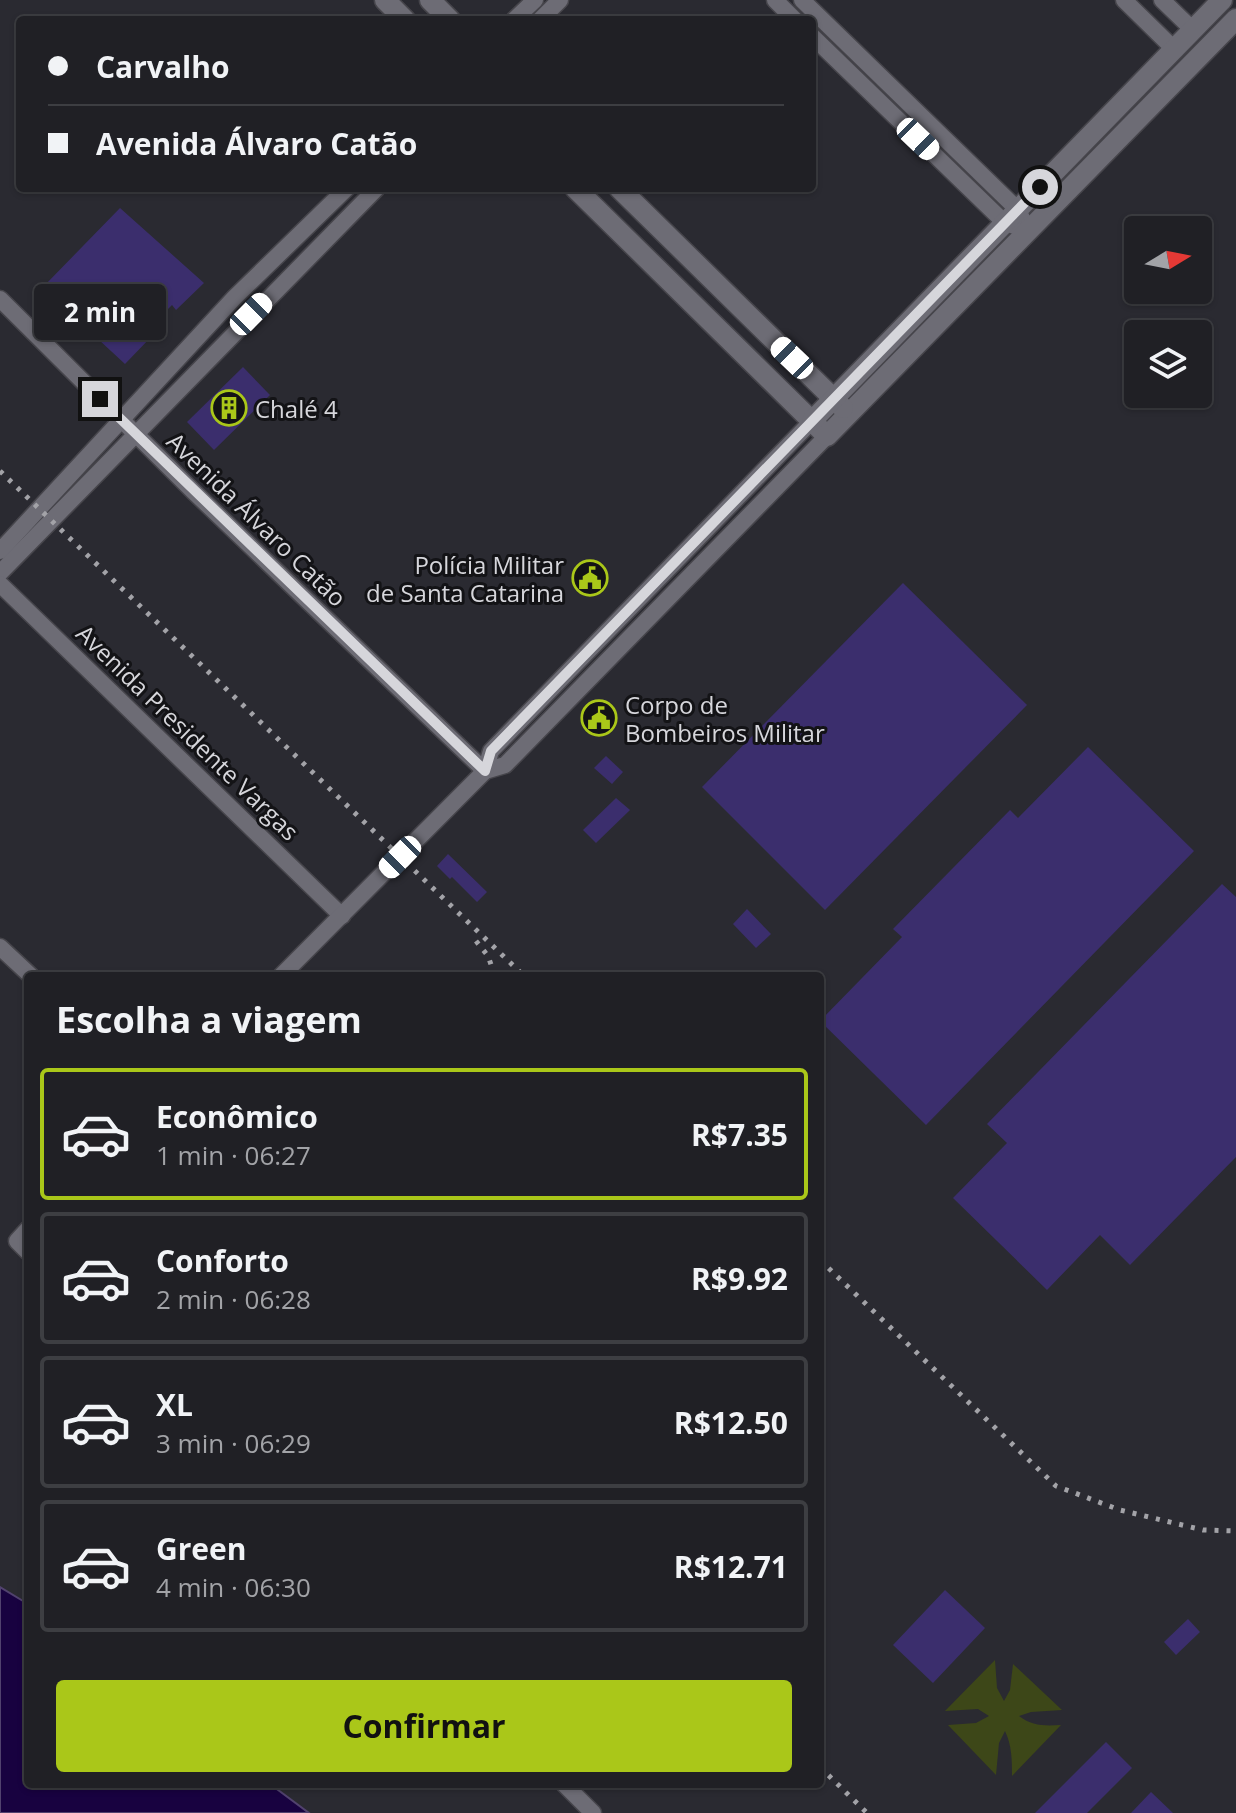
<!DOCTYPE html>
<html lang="pt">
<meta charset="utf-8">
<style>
body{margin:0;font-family:"Open Sans",sans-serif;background:#28282d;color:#f1f3f6;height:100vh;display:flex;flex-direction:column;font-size:30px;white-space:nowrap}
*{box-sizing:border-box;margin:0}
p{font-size:26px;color:#a2a3a7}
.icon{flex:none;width:44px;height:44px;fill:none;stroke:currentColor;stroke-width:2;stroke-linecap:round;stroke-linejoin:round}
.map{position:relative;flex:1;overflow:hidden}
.panel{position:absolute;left:24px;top:972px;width:800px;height:816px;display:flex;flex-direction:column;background:#202025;border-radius:8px;box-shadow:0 2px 6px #0004,0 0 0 2px #3d3e42}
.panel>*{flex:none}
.top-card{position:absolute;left:16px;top:16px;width:800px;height:176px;border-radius:8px;box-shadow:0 2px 6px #0004,0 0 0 2px #3d3e42;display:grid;align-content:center;height:176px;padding:0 32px;background:#202025}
.needle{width:52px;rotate:80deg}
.fabs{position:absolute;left:1124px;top:216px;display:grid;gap:16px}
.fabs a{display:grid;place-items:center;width:88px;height:88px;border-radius:8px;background:#202025;box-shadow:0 2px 6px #0004,0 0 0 2px #3d3e42;font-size:40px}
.end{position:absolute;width:36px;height:36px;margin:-18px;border:10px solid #d6d6db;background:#111;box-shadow:0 0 0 4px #111}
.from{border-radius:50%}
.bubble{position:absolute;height:56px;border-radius:8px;background:#202025;box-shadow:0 2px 6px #0004,0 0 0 2px #3d3e42;font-size:26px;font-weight:700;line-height:56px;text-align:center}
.car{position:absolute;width:24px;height:48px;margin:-24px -12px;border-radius:10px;box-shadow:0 0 6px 2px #0007;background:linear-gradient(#fff 24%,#345 0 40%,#fff 0 76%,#345 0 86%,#fff 0)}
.top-card b{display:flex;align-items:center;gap:28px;height:76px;font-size:30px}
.top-card b+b{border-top:2px solid #3d3e42}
.top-card i{width:20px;height:20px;background:#f1f3f6}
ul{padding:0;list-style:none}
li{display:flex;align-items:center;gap:24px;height:132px;margin:0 16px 12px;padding:0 16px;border:4px solid #3d3e42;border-radius:8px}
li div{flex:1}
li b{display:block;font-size:30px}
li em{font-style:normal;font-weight:700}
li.on{border-color:#aac719}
li>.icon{width:72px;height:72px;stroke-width:1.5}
h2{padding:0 32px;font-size:36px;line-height:96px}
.action{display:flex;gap:16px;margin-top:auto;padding:16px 32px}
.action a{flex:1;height:92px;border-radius:8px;background:#aac719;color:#111;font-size:32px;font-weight:700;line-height:92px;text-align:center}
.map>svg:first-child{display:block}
.green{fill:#3d4718}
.water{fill:#180240;stroke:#51426e;stroke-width:2}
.building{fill:#3b2e6d}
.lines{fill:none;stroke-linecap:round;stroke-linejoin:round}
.minor-casing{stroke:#46454b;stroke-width:19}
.tertiary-casing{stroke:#46454b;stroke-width:23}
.minor{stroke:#6d6c75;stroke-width:16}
.tertiary{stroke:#6d6c75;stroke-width:20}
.rail{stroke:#a3a3a8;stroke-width:5;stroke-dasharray:4 8;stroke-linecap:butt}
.route{stroke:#d6d6db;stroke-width:10}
.labels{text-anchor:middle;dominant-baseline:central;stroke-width:6;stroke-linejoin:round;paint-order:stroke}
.poi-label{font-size:24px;fill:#d6d6db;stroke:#131316;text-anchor:start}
.street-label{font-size:24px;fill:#d6d6db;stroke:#131316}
</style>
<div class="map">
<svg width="1236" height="1813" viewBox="0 0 1236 1813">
<rect width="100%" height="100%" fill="#2a2a31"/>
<!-- green -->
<path class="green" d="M995,1660L997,1688L1004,1701L1010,1690L1013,1664L1062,1710L1031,1712L1019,1716C1032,1726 1044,1726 1061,1725L1012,1776C1012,1760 1012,1746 1005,1731L999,1743L996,1775L948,1725L976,1723L989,1716L978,1709L945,1711Z"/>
<!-- water -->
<polygon class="water" points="0,1587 28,1604 28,1784 270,1784 309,1813 0,1813"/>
<!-- building -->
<g class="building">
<polygon points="120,208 204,283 176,310 172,305 147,330 152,336 125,364 98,339 104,333 75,304 69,309 45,285"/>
<polygon points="243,367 270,395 214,450 187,422"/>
<polygon points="903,583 1027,705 825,910 702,787"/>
<polygon points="1088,747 1194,851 926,1125 820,1021 902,937 893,929 1010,810 1018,818"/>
<polygon points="606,756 623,772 612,784 594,768"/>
<polygon points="616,798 630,810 596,843 583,830"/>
<polygon points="448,854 487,892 477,902 452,877 450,879 437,866"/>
<polygon points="1222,884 1236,897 1236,1157 1130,1265 1100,1235 1047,1290 953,1198 1007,1143 987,1124"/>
<polygon points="747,909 771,934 756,948 733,924"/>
<polygon points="945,1590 985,1628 933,1683 893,1645"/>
<polygon points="1188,1619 1200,1632 1176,1655 1164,1642"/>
<polygon points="1106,1742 1132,1768 1087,1813 1035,1813"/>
<polygon points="1151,1792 1173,1813 1131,1813"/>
</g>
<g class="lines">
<defs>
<g id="minor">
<polyline points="775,0 795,20"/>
<polyline points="802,0 1018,210 1028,231"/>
<polyline points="1124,0 1174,49"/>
<polyline points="1162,0 1193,30"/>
<polyline points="514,20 535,0"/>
<polyline points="540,20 560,0"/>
<polyline points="812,36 1005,223 1015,226"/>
<polyline points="0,299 194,492 485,771"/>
<polyline points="0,551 235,297 347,188"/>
<polyline points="0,573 377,188"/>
<polyline points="0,584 342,916"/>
<polyline points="485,771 505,765 827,436"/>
<polyline points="0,947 31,976"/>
<polyline points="281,976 485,771 491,751 812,421"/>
<polyline points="28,1229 17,1241 28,1252"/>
<polyline points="564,1784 593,1813"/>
</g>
<g id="tertiary">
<polyline points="385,0 405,20"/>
<polyline points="430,0 450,20"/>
<polyline points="575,188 827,436 1236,19"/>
<polyline points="619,188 843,408"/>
<polyline points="812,421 1222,0"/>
</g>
</defs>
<!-- minor casing -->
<use href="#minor" class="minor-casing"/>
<!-- tertiary casing -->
<use href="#tertiary" class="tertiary-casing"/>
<!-- minor -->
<use href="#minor" class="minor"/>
<!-- tertiary -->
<use href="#tertiary" class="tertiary"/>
<!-- rail -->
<g class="rail">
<polyline points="0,471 524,976"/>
<polyline points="476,941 488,956 495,976"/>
<polyline points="820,1260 1056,1486 1120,1510 1203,1530 1236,1531"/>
<polyline points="820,1767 867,1813"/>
</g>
</g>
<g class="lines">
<!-- route -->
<polyline class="route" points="100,399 485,771 491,751 1040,187"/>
</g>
<!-- icons -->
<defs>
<symbol id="building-ring" viewBox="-11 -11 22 22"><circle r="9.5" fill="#131316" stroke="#aac719" stroke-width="1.5"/><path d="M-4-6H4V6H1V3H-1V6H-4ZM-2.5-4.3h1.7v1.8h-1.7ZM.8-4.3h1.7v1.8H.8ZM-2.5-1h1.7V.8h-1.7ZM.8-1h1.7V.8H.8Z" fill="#aac719"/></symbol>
<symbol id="civic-ring" viewBox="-11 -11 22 22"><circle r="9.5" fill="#131316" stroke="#aac719" stroke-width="1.5"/><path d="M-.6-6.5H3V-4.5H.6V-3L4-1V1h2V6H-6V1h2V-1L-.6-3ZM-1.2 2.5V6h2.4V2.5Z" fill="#aac719"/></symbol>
</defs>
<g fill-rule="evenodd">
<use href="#building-ring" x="209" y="388" width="40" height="40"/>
<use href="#civic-ring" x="570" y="558" width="40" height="40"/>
<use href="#civic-ring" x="579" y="698" width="40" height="40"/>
</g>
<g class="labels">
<!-- poi labels -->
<g class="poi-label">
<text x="255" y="408">Chalé 4</text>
<text x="564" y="564" text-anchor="end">Polícia Militar<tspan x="564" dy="28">de Santa Catarina</tspan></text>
<text x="625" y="704">Corpo de<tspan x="625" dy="28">Bombeiros Militar</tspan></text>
</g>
<!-- street labels -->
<g class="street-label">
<text transform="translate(257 519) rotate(44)">Avenida Álvaro Catão</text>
<text transform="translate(188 732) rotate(44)">Avenida Presidente Vargas</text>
</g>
</g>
</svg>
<div class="fabs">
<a><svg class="needle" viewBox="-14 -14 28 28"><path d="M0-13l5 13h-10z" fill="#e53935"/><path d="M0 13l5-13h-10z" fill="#a2a3a7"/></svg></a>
<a><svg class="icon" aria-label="layers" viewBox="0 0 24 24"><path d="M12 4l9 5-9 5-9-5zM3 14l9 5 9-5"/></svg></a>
</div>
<i class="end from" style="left:1040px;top:187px"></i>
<i class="end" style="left:100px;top:399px"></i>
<div class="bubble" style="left:34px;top:284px;width:132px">2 min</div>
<i class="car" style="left:918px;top:139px;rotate:134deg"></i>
<i class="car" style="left:251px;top:314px;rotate:45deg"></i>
<i class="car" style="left:792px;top:358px;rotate:314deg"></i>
<i class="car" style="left:400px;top:857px;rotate:225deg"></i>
<div class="top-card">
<b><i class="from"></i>Carvalho</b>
<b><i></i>Avenida Álvaro Catão</b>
</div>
<section class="panel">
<h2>Escolha a viagem</h2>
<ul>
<li class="on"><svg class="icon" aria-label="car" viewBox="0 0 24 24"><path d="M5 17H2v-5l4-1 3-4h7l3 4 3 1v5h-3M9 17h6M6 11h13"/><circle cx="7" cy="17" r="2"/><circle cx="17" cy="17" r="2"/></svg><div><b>Econômico</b><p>1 min · 06:27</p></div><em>R$7.35</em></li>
<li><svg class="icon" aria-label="car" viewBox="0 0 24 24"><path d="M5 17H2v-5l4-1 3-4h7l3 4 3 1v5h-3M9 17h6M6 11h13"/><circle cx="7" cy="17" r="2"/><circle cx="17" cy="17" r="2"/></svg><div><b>Conforto</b><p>2 min · 06:28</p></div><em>R$9.92</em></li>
<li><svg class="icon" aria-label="car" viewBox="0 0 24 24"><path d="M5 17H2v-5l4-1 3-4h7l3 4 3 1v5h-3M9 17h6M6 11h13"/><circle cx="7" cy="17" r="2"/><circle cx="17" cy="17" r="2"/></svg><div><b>XL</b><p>3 min · 06:29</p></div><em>R$12.50</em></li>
<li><svg class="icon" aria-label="car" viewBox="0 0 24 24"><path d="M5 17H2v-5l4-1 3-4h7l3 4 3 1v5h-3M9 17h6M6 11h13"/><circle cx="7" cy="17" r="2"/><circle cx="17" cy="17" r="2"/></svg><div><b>Green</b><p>4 min · 06:30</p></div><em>R$12.71</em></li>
</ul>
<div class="action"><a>Confirmar</a></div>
</section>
</div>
